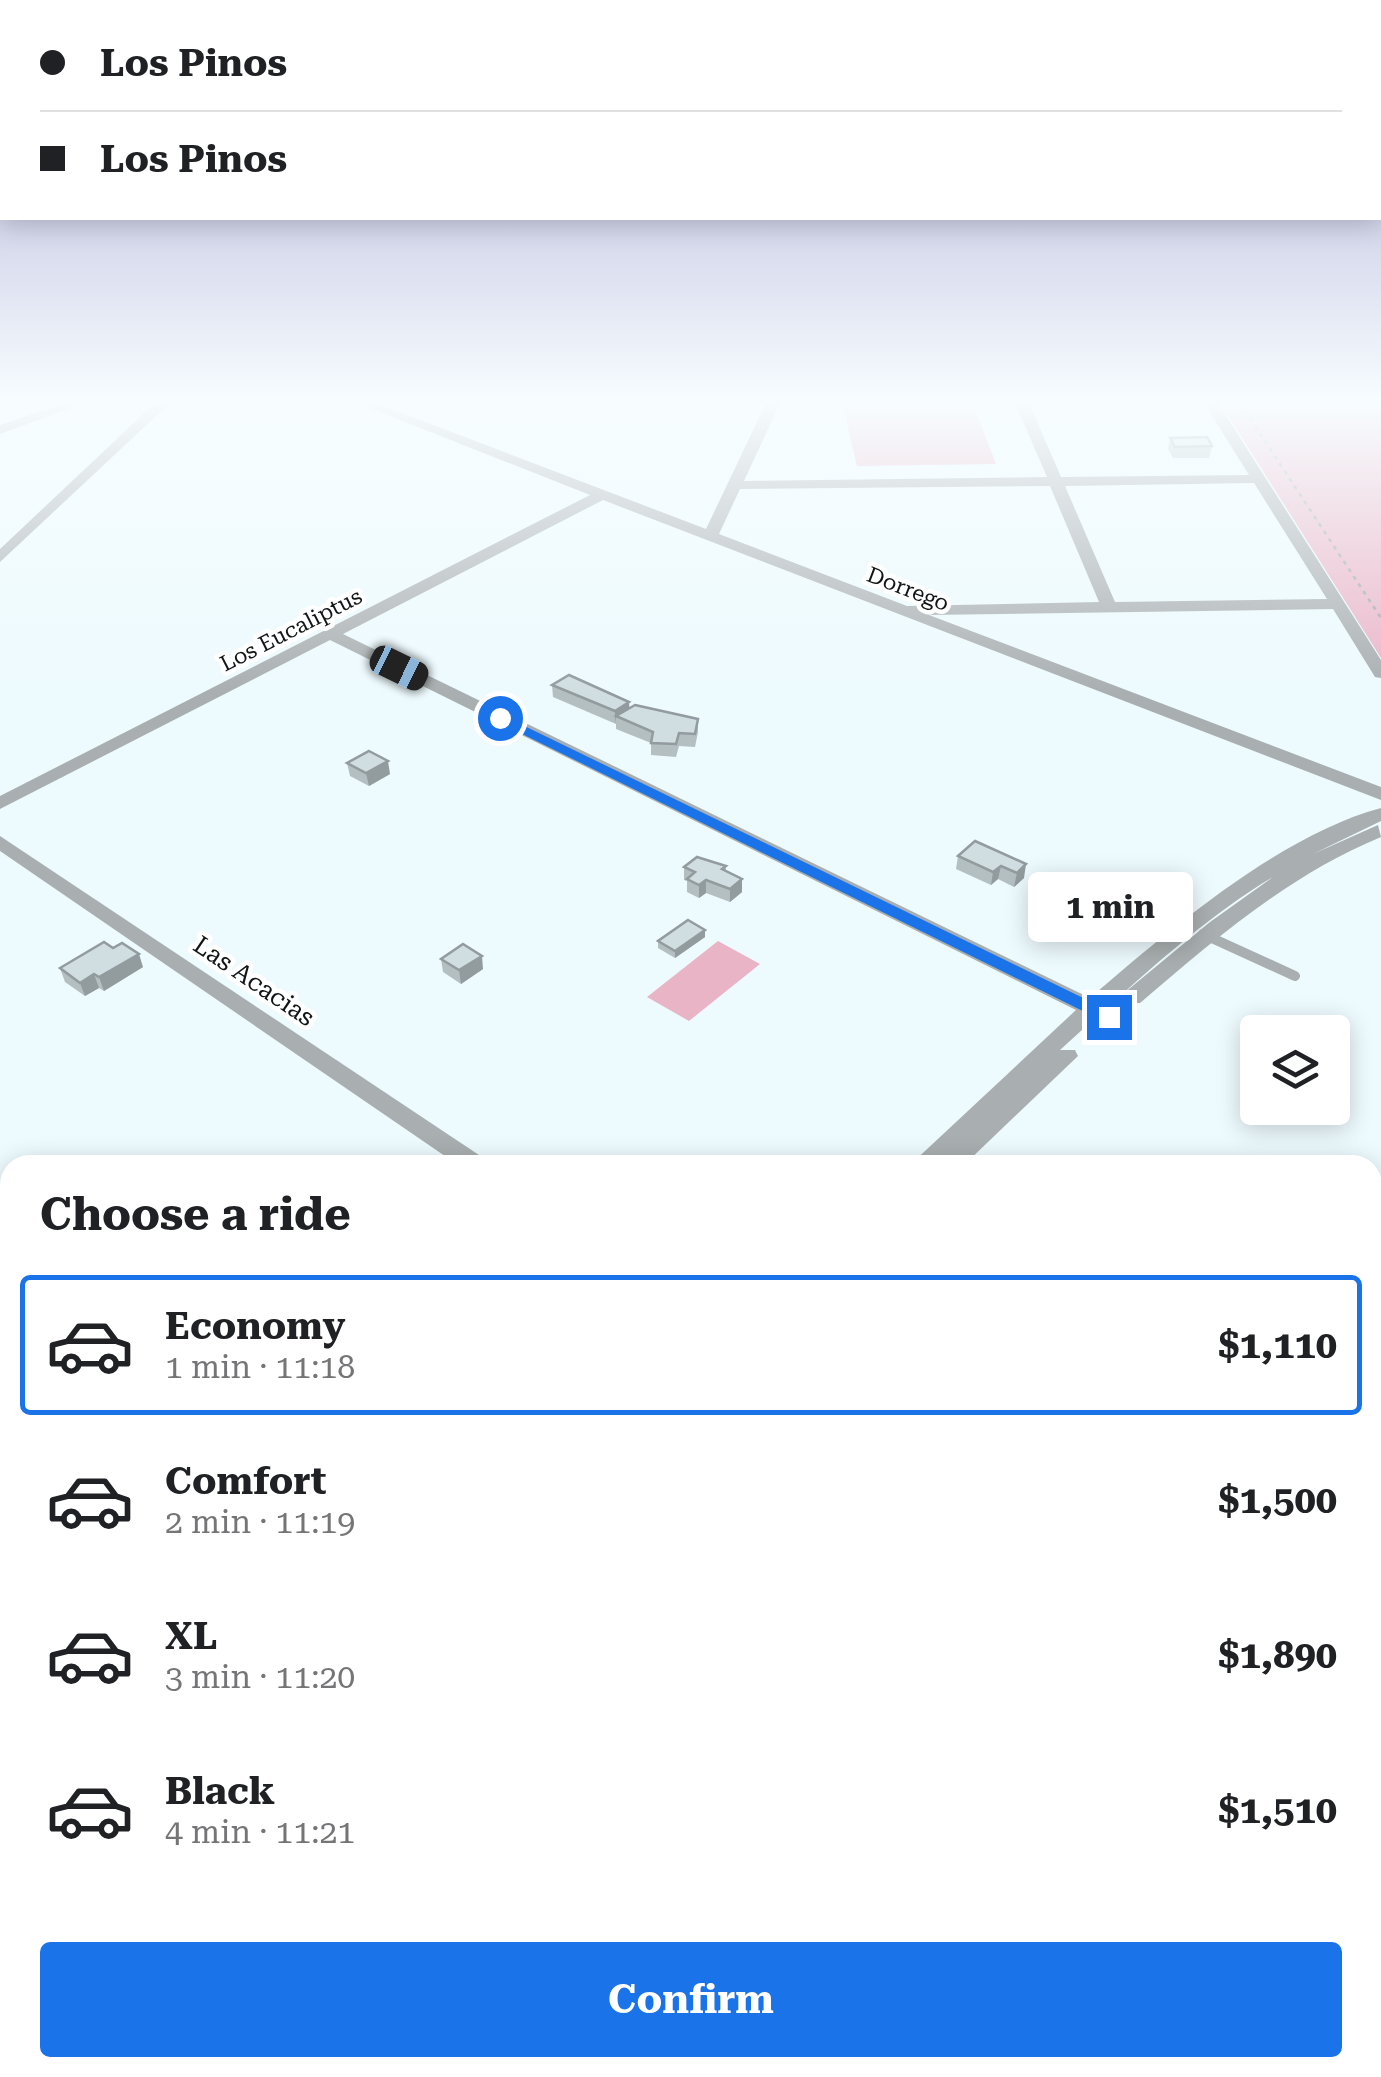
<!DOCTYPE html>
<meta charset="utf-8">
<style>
body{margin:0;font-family:"Roboto Serif",serif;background:#f2f2f2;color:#202124;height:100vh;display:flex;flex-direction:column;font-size:38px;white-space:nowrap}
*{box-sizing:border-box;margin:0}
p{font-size:32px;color:#757577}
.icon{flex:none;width:55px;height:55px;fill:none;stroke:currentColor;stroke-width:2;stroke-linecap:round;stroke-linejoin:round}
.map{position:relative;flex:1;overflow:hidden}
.panel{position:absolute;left:0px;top:1155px;width:1382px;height:922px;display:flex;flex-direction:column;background:#fff;border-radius:30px 30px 0 0;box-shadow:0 5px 25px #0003}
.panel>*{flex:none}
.guide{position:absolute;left:0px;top:0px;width:1382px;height:220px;box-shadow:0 5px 25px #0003;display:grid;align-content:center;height:220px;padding:0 40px;background:#fff}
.fabs{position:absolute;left:1240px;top:1015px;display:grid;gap:20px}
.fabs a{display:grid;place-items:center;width:110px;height:110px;border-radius:10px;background:#fff;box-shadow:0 5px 25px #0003;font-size:50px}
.end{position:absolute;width:45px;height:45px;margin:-22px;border:12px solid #1a73e8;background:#fff;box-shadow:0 0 0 5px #fff}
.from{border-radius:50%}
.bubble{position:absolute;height:70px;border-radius:10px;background:#fff;box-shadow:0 5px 25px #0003;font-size:32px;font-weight:700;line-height:70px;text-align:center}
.car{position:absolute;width:30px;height:60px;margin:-30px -15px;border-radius:12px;box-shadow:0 0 8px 2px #0007;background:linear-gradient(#222 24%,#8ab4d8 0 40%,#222 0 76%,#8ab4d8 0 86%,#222 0)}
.guide b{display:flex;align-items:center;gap:35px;height:95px;font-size:38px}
.guide b+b{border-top:2px solid #e0e0e0}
.guide i{width:25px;height:25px;background:#202124}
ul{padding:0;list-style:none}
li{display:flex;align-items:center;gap:30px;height:140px;margin:0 20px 15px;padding:0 20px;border:5px solid transparent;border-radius:10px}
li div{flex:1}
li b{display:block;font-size:38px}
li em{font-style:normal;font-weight:700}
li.active{border-color:#1a73e8}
li>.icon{width:90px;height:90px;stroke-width:1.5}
h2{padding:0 40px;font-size:45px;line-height:120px}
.action{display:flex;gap:20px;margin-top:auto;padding:20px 40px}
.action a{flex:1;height:115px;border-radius:10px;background:#1a73e8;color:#fff;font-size:40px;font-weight:700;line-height:115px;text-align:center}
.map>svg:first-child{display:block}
.green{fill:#eab4c7}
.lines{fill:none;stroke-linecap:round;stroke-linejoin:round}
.path{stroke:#9da7aa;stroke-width:2.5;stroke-dasharray:4 5;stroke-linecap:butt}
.service{stroke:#a9afb0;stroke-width:10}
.minor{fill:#a9afb0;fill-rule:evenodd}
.wall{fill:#b4bfc2}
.shaded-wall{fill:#929b9e}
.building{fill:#d1dee1;stroke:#929b9e;stroke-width:2.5}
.route{fill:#1a73e8}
.labels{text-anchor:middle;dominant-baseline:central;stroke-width:9;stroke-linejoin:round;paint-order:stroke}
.far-street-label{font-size:22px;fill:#111516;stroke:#fff}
.street-label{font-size:25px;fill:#111516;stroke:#fff}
</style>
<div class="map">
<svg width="1381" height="2077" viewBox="0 0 1381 2077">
<rect width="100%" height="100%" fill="#edfafe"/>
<!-- green -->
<g class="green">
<polygon points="842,403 973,403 996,464 857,466"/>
<polygon points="1220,403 1381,403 1381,658"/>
<polygon points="718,941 760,964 689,1021 647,997"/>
</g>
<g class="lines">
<!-- path -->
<polyline class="path" points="1240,403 1381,618"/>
<!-- service -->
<polyline class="service" points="1203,934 1295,976"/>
<!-- minor -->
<g class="minor">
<polygon points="65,403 85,403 0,434 0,425"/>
<polygon points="155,403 170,403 0,562 0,549"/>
<path d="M357,403H376L706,529L766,403H780L744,481L1047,477L1015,403H1029L1061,477L1249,475L1204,403H1218L1381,660V678L1375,677L1333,609L929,615L1381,787V800L603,500L343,634L1090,998C1168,931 1280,835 1381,808V821L1313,854L1378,825L1381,837C1289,875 1215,939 1140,1003H1124L1121,998L1124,993L1210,922L1273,877C1213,913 1159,961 1108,1007L1120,1017L1117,1022L1109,1025L1094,1019L1060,1050H1075L1078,1056L964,1165H910L1076,1010L330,640L0,809V796L590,495ZM1254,483L1327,599L1115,602L1065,486ZM1050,486L1099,602L907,606L719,534L740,489Z"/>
<polygon points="0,836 485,1159 488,1165 458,1165 0,851"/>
<polygon points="10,1990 10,2062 0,2067 0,1994"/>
</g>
</g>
<!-- wall -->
<g class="wall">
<polygon points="1170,438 1212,446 1209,458 1173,458 1168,449"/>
<polygon points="552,685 630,708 698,719 698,732 695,747 679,746 676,757 651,755 651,743 616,729 616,724 553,697"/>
<polygon points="347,763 390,774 369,786 350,776"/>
<polygon points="975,841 1024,878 1014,887 998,879 991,885 956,869 958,856"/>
<polygon points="726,866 726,871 742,892 730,902 706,893 699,898 687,892 687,881 684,880 684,867"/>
<polygon points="705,930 705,937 675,958 658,948 658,941"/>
<polygon points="441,959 483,969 461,984 443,972"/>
<polygon points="143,967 104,991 99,988 85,996 65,982 60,968"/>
</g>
<!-- shaded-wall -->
<g class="shaded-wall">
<polygon points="629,702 630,715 616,716 615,724 615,711"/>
<polygon points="388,761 390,774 369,786 366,773"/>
<polygon points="1026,864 1024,878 1014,887 1017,873"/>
<polygon points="1001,866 998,879 991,885 993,872"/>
<polygon points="742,879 742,892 730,902 730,889"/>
<polygon points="706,880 706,893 699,898 699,885"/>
<polygon points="705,930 705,937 675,958 675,951"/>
<polygon points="139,954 143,967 104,991 99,977"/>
<polygon points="482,956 483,969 461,984 459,970"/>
<polygon points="94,974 99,988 85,996 80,983"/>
</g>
<!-- building -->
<g class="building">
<polygon points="1207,437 1212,446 1175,447 1170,438"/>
<polygon points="569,675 629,702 615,711 552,685"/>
<polygon points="635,705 698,719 695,734 679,733 676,744 651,743 653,732 616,716"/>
<polygon points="369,751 388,761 366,773 347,763"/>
<polygon points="975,841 1026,864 1017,873 1001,866 993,872 958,856"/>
<polygon points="697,857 726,866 722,869 742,879 730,889 706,880 699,885 687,879 695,872 684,867"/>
<polygon points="688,920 705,930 675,951 658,941"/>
<polygon points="104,942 113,948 122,943 139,954 99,977 94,974 80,983 60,968"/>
<polygon points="463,944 482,956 459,970 441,959"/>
</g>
<!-- sky -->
<linearGradient id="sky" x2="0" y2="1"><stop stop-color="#a7a7d2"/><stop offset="0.58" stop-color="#f7fdff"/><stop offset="1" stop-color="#f7fdff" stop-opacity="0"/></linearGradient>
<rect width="1381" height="694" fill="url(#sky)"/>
<!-- route -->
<polygon class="route" points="500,714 1114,1013 1117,1017 1103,1021 496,721"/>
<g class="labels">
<!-- far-street labels -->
<g class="far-street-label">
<text transform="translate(908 589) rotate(21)">Dorrego</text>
<text transform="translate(291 630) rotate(-27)">Los Eucaliptus</text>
</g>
<!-- street labels -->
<g class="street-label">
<text transform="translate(254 981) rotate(34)">Las Acacias</text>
</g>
</g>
</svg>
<div class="fabs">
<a><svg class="icon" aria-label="layers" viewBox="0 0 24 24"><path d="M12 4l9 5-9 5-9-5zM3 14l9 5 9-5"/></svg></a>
</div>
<i class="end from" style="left:500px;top:718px"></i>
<i class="end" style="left:1109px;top:1017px"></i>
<div class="bubble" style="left:1028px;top:872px;width:165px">1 min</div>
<i class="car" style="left:399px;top:668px;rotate:116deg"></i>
<div class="guide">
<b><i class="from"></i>Los Pinos</b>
<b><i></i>Los Pinos</b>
</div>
<section class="panel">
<h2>Choose a ride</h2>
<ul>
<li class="active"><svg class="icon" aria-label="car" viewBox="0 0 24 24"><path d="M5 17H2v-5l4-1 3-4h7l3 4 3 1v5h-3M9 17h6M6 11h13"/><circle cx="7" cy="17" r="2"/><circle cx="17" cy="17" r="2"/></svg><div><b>Economy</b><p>1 min · 11:18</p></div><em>$1,110</em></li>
<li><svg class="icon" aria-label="car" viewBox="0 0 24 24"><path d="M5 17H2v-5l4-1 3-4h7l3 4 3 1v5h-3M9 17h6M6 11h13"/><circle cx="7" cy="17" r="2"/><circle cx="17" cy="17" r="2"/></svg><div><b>Comfort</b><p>2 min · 11:19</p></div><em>$1,500</em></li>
<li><svg class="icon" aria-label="car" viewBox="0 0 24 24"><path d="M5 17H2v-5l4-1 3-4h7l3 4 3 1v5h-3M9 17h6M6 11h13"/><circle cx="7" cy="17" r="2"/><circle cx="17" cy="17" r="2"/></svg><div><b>XL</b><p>3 min · 11:20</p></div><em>$1,890</em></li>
<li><svg class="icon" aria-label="car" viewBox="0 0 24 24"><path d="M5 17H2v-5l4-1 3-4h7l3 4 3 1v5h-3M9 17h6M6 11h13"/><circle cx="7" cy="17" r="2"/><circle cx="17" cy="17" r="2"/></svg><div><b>Black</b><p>4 min · 11:21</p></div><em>$1,510</em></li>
</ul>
<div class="action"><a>Confirm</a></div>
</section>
</div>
